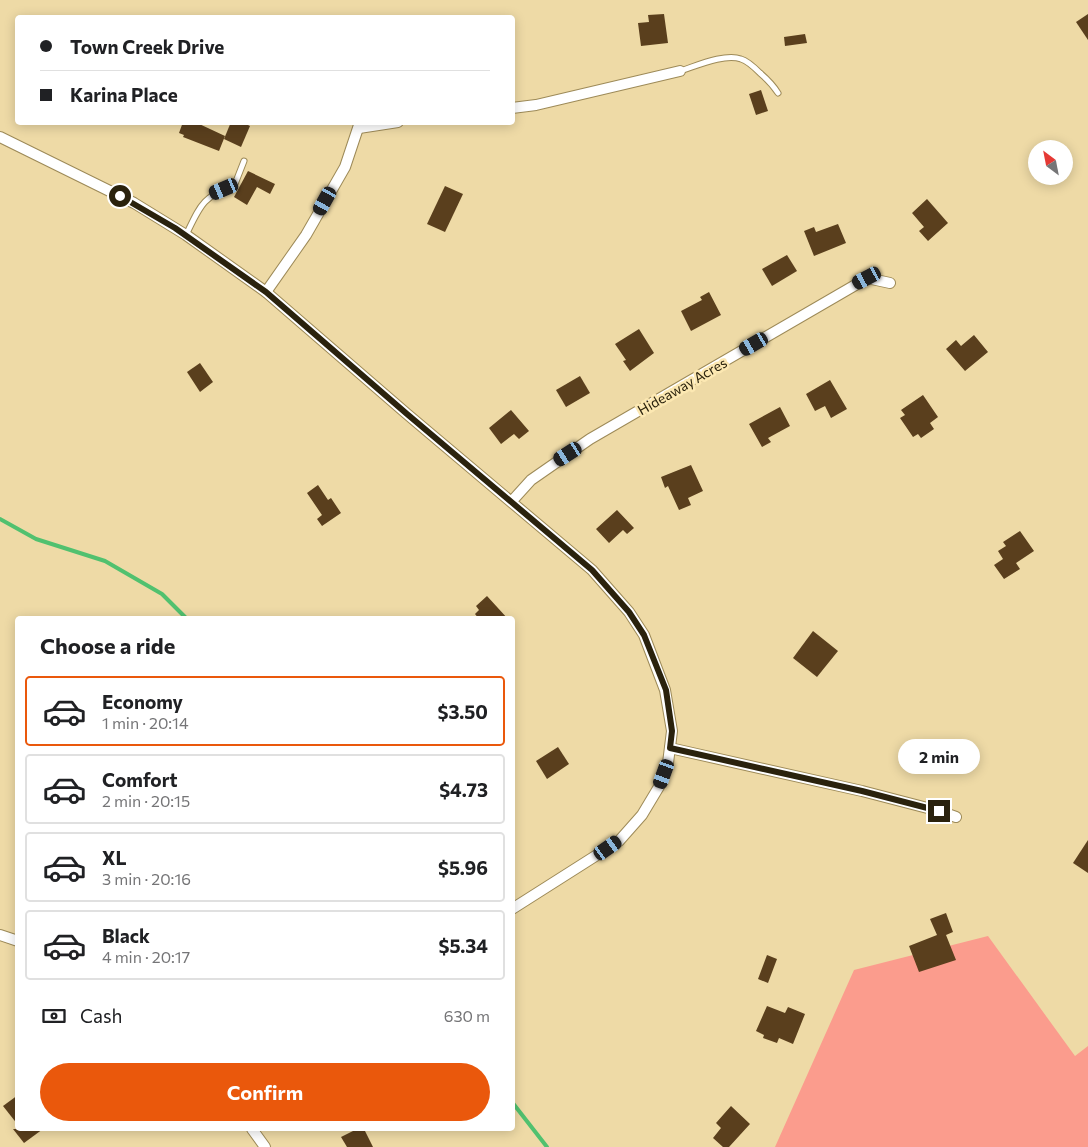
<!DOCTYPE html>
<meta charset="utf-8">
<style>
body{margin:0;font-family:Commissioner,sans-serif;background:#f6f6f6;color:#202124;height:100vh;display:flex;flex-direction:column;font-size:19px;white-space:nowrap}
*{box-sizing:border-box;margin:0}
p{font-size:16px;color:#757577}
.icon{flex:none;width:28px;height:28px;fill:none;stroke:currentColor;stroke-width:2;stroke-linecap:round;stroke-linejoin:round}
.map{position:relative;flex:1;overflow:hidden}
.side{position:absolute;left:15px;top:616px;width:500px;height:515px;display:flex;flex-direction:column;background:#fff;border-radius:5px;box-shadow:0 2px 12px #0003}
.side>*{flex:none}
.top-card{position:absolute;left:15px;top:15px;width:500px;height:110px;border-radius:5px;box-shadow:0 2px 12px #0003;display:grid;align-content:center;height:110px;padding:0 25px;background:#fff}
.needle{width:32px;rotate:328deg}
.tools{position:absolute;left:1028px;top:140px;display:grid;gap:10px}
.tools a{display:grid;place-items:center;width:45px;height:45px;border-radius:50%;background:#fff;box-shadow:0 2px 12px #0003;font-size:25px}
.end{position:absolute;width:22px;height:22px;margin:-11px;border:6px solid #2a220d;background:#fff;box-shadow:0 0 0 2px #fff}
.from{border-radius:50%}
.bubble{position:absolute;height:35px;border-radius:18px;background:#fff;box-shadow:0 2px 12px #0003;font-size:16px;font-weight:700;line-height:35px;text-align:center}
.car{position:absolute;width:15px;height:30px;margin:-15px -8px;border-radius:6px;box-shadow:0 0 4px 1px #0007;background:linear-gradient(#222 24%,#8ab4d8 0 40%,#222 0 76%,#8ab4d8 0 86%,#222 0)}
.top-card b{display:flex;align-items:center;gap:18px;height:48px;font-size:19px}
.top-card b+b{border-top:1px solid #e0e0e0}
.top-card i{width:12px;height:12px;background:#202124}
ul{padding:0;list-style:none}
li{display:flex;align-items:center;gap:15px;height:70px;margin:0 10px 8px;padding:0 15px;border:2px solid #e0e0e0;border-radius:5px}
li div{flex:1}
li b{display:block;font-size:19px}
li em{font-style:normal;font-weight:700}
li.current{border-color:#ea580c}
li>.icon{width:45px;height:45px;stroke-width:1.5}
h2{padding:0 25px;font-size:22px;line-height:60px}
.pay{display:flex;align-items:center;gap:12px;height:55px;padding:0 25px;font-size:19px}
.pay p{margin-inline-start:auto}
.button{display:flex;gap:10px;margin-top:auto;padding:10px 25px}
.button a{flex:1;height:58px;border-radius:30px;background:#ea580c;color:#fff;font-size:20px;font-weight:700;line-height:58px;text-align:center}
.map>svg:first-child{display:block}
.green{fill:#fb9c8d}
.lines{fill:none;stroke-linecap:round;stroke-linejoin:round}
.stream{stroke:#51c16f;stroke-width:4}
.building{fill:#5a3f1d}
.lane-casing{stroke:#9d8a58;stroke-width:7}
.street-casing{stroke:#9d8a58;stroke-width:12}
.lane{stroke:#fff;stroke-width:5}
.street{stroke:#fff;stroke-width:10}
.route{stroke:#2a220d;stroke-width:6}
.labels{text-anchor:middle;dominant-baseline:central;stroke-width:5;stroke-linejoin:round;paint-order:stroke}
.street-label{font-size:14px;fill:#2a220d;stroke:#fce8b2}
</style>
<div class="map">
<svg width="1088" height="1147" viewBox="0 0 1088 1147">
<rect width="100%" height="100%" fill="#eedaa6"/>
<!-- green -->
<polygon class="green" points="988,936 1075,1056 1088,1046 1088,1147 775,1147 854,970"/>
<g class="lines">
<!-- stream -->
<g class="stream">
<polyline points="0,519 36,539 105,561 162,594 187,619"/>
<polyline points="512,1102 547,1147"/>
</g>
</g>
<!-- building -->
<g class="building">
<polygon points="664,14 668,43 641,46 638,23 649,22 648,15"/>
<polygon points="1088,14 1088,40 1076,22"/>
<polygon points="805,34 807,43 785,46 784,37"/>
<polygon points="761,90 768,111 756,115 749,94"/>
<polygon points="183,122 195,122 225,136 219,151 183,137 184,135 179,133"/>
<polygon points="231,122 242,122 250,126 241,147 224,139"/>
<polygon points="248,171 275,184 270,194 257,187 247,205 234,197"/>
<polygon points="445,186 463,194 445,232 427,224"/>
<polygon points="927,199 948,223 928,241 919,231 924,227 912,213"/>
<polygon points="838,224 846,243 814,256 804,231 814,227 816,232"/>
<polygon points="787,255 797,271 772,286 762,269"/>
<polygon points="709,292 721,315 691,331 681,311 702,300 700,297"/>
<polygon points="639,329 654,353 630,371 623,361 626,360 615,344"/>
<polygon points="974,335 988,352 965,371 946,349 956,340 961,346"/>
<polygon points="200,363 213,382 200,392 187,372"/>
<polygon points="580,376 590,393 566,407 556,390"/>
<polygon points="830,380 847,409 831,418 825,406 815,411 806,394"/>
<polygon points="923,395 938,417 930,423 934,429 921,438 918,434 913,437 900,418 905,415 901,410"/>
<polygon points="780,407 790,426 768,438 771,442 762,447 749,424"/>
<polygon points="511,410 529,431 519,439 514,434 501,444 489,428"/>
<polygon points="691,465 703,491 688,498 691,505 679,510 668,486 665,488 661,477"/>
<polygon points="318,485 328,500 331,498 341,513 322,526 317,519 322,515 307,493"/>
<polygon points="617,510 634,528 627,534 623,530 609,543 596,529"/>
<polygon points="1020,531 1034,551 1016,563 1020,569 1004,579 994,565 1003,559 998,551 1006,546 1003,542"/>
<polygon points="487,596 508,619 479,619 475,614 479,610 476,606"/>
<polygon points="813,631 838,651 817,677 793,658"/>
<polygon points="558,747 569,764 547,779 536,761"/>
<polygon points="1088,840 1088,873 1073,863"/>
<polygon points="946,913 953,932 946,935 956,960 919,972 909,946 937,935 930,919"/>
<polygon points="767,955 777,959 768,983 758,979"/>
<polygon points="767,1006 785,1013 788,1007 805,1014 793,1044 779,1038 777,1043 763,1038 764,1035 756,1031"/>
<polygon points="18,1095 18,1125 3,1106"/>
<polygon points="731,1106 750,1124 729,1147 723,1147 713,1138 721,1128 716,1123"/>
<polygon points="13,1129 43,1129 24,1143"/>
<polygon points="357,1129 364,1129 373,1147 347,1147 341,1137"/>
</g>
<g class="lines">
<defs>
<g id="lane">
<path d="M680,71C696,66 725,53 741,59C748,61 754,67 760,73C767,79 773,85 778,93"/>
<path d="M186,235C201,204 202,198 235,184L244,161"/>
</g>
<g id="street">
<polyline points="512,108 536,105 680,71"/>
<polyline points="359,128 398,122"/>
<polyline points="0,137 134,203 186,235 266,292 407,414 592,570 629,612 644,635 665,690 672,731 668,763 660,785 642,815 619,841 512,909"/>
<polyline points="266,292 306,235 345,167 360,122"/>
<polyline points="512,501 531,480 590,439 852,287 867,278 890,283"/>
<polyline points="670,748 862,791 939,811 956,817"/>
<polyline points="0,935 18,941"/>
<polyline points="252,1129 265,1147"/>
</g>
</defs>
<!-- lane casing -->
<use href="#lane" class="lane-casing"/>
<!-- street casing -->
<use href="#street" class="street-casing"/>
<!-- lane -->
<use href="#lane" class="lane"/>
<!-- street -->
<use href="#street" class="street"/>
</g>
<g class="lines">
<!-- route -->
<polyline class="route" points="120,196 175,228 266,292 407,414 592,570 629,612 644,635 666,690 672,731 670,748 862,791 939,811"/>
</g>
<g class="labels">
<!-- street labels -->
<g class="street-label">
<text transform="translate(682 386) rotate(-30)">Hideaway Acres</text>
</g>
</g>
</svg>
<div class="tools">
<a><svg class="needle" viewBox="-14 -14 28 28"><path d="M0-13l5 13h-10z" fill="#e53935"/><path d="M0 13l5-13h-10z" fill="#757577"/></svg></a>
</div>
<i class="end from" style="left:120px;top:196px"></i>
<i class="end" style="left:939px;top:811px"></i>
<div class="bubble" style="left:898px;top:739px;width:82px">2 min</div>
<i class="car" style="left:224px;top:189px;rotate:247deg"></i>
<i class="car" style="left:325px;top:201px;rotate:209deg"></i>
<i class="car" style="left:867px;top:278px;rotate:242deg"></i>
<i class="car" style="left:754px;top:344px;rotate:240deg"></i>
<i class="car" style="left:568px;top:454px;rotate:237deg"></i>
<i class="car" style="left:664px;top:774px;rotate:200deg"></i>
<i class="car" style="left:608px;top:848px;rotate:55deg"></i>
<div class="top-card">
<b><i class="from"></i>Town Creek Drive</b>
<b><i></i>Karina Place</b>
</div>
<section class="side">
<h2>Choose a ride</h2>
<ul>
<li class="current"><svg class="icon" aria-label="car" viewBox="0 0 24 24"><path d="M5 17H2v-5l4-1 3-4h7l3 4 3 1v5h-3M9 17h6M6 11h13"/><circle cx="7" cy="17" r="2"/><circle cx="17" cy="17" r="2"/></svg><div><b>Economy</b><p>1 min · 20:14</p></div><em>$3.50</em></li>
<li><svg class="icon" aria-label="car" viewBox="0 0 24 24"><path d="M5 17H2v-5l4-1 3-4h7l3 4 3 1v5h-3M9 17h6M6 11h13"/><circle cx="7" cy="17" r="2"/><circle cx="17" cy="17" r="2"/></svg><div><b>Comfort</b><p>2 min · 20:15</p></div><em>$4.73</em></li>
<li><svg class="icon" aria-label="car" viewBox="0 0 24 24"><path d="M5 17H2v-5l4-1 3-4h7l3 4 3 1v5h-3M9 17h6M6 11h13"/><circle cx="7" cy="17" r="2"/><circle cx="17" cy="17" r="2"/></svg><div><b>XL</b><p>3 min · 20:16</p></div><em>$5.96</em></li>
<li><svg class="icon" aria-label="car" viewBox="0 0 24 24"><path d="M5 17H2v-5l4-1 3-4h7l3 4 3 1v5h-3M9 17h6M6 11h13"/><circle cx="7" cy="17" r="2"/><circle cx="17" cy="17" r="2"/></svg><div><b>Black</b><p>4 min · 20:17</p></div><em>$5.34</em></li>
</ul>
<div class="pay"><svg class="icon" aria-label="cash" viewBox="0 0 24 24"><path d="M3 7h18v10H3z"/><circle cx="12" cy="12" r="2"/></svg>Cash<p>630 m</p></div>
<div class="button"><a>Confirm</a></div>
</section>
</div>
